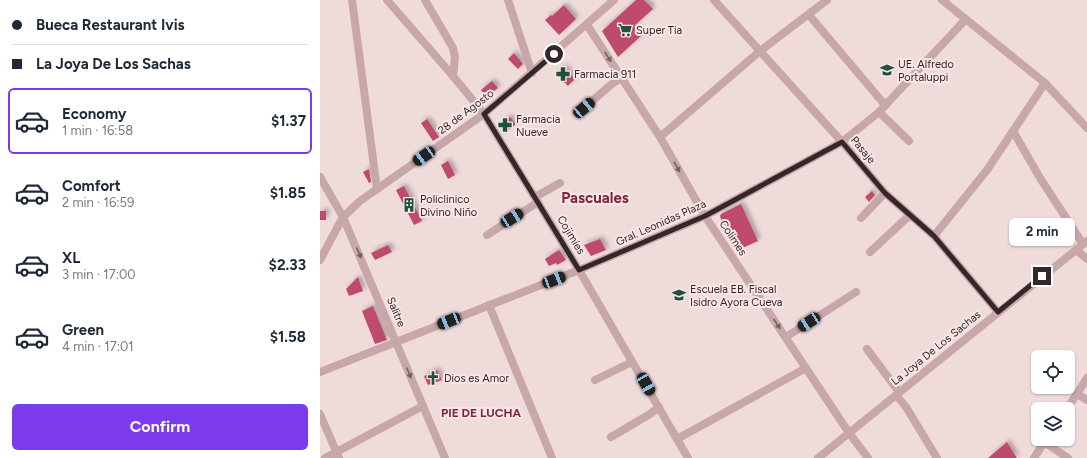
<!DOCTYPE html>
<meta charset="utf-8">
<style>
body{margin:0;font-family:Figtree,sans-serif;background:#f6f6f7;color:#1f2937;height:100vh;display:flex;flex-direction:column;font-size:15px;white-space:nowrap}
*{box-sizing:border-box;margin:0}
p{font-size:13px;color:#747a83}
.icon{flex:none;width:22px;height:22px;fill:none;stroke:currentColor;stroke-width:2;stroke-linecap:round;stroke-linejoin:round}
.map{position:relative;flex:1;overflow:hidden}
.side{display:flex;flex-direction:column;background:#fff;width:320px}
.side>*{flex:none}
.banner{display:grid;align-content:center;height:88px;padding:0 12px;background:#fff}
.buttons{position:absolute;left:711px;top:350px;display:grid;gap:8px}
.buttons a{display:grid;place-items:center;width:44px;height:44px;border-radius:6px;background:#fff;box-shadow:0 1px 3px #0004;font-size:20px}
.end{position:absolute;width:18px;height:18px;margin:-9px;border:5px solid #34272a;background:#fff;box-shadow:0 0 0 2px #fff}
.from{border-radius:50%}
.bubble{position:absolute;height:28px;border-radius:6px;background:#fff;box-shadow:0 1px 3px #0004;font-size:13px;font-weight:700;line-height:28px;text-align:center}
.car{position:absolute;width:12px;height:24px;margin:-12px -6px;border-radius:5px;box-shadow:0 0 3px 1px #0007;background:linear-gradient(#222 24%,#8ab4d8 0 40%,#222 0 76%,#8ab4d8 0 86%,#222 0)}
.banner b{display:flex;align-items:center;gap:14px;height:38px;font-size:15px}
.banner b+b{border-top:1px solid #e0e1e3}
.banner i{width:10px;height:10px;background:#1f2937}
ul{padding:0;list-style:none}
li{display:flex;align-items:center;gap:12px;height:66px;margin:0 8px 6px;padding:0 4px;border:2px solid transparent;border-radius:6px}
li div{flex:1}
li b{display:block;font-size:15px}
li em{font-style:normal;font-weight:700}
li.current{border-color:#7c3aed}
li>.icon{width:36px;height:36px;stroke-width:1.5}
.cta{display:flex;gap:8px;margin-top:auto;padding:8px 12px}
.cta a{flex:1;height:46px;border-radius:6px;background:#7c3aed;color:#fff;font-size:16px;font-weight:700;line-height:46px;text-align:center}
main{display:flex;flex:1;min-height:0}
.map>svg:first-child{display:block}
.building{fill:#be4b6c;filter:url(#shadow)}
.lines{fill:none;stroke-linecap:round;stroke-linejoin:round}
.minor{stroke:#c7a7aa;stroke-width:8}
.oneway{fill:#766164}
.route{stroke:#34272a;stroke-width:5}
.labels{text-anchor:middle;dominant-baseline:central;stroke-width:4;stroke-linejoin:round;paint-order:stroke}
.poi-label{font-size:11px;fill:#34272a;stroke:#f8e7e6;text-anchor:start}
.street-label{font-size:11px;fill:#34272a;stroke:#f8e7e6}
.neighbourhood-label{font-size:12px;font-weight:bold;fill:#7d2640;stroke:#f8e7e6}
.district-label{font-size:15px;font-weight:bold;fill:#7d2640;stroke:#f8e7e6}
</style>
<main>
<section class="side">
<div class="banner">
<b><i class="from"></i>Bueca Restaurant Ivis</b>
<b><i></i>La Joya De Los Sachas</b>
</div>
<ul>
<li class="current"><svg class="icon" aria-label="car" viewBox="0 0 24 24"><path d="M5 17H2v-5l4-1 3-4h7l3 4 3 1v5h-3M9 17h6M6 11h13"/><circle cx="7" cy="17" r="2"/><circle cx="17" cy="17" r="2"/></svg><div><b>Economy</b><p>1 min · 16:58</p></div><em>$1.37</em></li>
<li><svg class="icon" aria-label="car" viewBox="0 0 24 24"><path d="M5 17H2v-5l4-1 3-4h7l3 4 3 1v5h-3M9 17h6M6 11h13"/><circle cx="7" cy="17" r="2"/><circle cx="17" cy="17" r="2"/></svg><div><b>Comfort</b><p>2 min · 16:59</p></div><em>$1.85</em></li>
<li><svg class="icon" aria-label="car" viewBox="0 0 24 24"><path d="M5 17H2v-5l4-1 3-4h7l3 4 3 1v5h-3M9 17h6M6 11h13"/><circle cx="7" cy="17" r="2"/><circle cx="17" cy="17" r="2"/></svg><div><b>XL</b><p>3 min · 17:00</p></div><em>$2.33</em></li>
<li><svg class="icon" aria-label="car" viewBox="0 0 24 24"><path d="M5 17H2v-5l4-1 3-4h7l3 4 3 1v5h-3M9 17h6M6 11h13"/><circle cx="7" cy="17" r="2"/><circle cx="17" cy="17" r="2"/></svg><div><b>Green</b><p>4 min · 17:01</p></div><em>$1.58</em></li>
</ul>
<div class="cta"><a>Confirm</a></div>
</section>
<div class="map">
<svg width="767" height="458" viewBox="0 0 767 458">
<defs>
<filter id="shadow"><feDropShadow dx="3" dy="-3" stdDeviation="2" flood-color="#0004"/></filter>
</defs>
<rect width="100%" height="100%" fill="#f0dbdb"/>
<!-- building -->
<g class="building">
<polygon points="316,0 324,0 333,9 314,26 322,35 298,57 282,31"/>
<polygon points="244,5 256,19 239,35 225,20 231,15 232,16"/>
<polygon points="194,53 203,64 198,69 188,59"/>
<polygon points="244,67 255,79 248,86 236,74"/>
<polygon points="172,81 178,88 166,97 161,90"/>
<polygon points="190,117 196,124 187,131 181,123"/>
<polygon points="107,119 119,137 113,141 101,123"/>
<polygon points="128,161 135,175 128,179 121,165"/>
<polygon points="49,169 51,182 49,183 43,172"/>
<polygon points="84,186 102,221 94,225 76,190"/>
<polygon points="552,191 555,195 549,202 545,197"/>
<polygon points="421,204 438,241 420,249 401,219 400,216 401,214"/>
<rect x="0" y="211" width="6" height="9"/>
<polygon points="280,239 286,250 271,256 264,245"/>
<polygon points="68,245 72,252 55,260 51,253"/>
<polygon points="239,250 246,260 237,265 236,263 229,266 225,259"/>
<polygon points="38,277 43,291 29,296 26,289"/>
<polygon points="53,306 67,340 55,344 42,311"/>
<polygon points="117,370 122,380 108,385 104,376"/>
<polygon points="687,442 697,458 668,458"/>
</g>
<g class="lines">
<!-- minor -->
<g class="minor">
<polyline points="32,0 57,189"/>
<polyline points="67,0 133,76 164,114 259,270 368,458"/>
<polyline points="105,0 133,48 135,58 133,76"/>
<polyline points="188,0 212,73"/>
<polyline points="394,0 522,142 565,193 614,236 678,312"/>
<polyline points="622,0 725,83 767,128"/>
<polyline points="489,15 565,105"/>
<polyline points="267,25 340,137 385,216 529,433 548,458"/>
<polyline points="264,108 293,83 302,78"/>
<polyline points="559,112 589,141"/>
<polyline points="693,131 720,178 763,244"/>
<polyline points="340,137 440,51 507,0"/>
<polyline points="0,177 23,217 125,458"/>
<polyline points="215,197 240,183"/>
<polyline points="541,218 565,193"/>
<polyline points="167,235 218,202"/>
<polyline points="614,236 667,170 725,83"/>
<polyline points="756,250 767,259"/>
<polyline points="550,252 590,215"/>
<polyline points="0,260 23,217 40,201 164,114 294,0"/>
<polyline points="169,305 232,458"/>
<polyline points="466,337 536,292"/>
<polyline points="547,349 579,392"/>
<polyline points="0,372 259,270 385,216 522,142 559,112 645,20"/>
<polyline points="275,380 312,362"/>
<polyline points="757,394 767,400"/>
<polyline points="576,395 586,407 617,458"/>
<polyline points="747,409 767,378"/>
<polyline points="0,414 19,458"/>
<polyline points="291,437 330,414 339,407"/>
<polyline points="357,439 486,368"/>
<polyline points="724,442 748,458"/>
<polyline points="5,458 103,406"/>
<polyline points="498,458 767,241"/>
<polyline points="714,458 726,439"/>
</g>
</g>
<!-- one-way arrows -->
<defs><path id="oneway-solid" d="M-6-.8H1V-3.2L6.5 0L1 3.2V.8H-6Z"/></defs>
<g class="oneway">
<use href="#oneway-solid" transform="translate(288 57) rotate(57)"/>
<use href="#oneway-solid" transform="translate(357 167) rotate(60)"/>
<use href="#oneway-solid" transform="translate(39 253) rotate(67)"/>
<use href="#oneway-solid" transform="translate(457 324) rotate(56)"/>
<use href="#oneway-solid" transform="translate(89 373) rotate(68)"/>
</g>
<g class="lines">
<!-- route -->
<polyline class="route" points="234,54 164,114 259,270 385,216 522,142 565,193 614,236 678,312 722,276"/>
</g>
<!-- icons -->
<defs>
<symbol id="supermarket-bare" viewBox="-9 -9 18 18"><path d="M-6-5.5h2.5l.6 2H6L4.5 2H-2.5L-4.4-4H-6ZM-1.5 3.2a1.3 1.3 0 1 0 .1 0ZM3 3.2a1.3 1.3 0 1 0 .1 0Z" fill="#20523b" stroke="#f8e7e6" stroke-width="2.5" paint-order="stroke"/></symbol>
<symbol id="school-bare" viewBox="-9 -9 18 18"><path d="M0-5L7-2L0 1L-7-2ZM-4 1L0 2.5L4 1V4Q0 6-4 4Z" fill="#20523b" stroke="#f8e7e6" stroke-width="2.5" paint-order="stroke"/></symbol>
<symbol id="pharmacy-bare" viewBox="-9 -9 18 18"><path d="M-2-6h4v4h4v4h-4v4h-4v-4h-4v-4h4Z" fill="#20523b" stroke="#f8e7e6" stroke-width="2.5" paint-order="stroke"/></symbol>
<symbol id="building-bare" viewBox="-9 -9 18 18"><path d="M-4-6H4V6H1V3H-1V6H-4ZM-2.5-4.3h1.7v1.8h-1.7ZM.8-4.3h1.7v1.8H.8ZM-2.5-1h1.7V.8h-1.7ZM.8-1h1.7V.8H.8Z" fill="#20523b" stroke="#f8e7e6" stroke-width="2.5" paint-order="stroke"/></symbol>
<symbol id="church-bare" viewBox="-9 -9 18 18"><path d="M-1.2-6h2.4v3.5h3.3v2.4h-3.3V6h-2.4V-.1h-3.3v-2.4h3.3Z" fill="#20523b" stroke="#f8e7e6" stroke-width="2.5" paint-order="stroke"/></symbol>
</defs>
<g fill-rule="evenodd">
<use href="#supermarket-bare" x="295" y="20" width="20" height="20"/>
<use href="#school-bare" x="557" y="60" width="20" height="20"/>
<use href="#pharmacy-bare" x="233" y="64" width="20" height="20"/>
<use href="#pharmacy-bare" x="175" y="115" width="20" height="20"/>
<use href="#building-bare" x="79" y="195" width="20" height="20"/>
<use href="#school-bare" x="349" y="285" width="20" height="20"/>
<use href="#church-bare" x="103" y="368" width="20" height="20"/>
</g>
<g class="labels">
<!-- poi labels -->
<g class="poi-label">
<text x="316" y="30">Super Tia</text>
<text x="578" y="64">UE. Alfredo<tspan x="578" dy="13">Portaluppi</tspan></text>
<text x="254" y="74">Farmacia 911</text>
<text x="196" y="119">Farmacia<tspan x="196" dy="13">Nueve</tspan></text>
<text x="100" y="199">Policlinico<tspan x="100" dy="13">Divino Niño</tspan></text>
<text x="370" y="289">Escuela EB. Fiscal<tspan x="370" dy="13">Isidro Ayora Cueva</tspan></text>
<text x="124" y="378">Dios es Amor</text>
</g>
<!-- street labels -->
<g class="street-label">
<text transform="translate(146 112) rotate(-37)">28 de Agosto</text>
<text transform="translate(543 150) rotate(50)">Pasaje</text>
<text transform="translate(341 223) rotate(-24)">Gral. Leonidas Plaza</text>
<text transform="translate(251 235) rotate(59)">Cojimíes</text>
<text transform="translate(413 238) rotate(56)">Colimes</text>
<text transform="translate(76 312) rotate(67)">Salitre</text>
<text transform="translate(616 348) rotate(-39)">La Joya De Los Sachas</text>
</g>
<!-- neighbourhood labels -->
<g class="neighbourhood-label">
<text x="161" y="413">PIE DE LUCHA</text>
</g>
<!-- district labels -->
<g class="district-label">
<text x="275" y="198">Pascuales</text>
</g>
</g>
</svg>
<div class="buttons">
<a><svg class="icon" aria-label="locate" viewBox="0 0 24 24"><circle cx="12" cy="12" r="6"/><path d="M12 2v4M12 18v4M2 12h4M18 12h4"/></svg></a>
<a><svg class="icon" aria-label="layers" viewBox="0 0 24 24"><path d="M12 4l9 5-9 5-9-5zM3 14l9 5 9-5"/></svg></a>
</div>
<i class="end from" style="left:234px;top:54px"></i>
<i class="end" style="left:722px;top:276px"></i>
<div class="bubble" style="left:689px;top:218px;width:66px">2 min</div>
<i class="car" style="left:264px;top:108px;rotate:50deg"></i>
<i class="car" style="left:104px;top:156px;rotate:235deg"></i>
<i class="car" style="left:192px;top:218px;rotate:58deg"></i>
<i class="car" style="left:234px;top:280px;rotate:69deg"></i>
<i class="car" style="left:129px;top:321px;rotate:248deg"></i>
<i class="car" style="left:489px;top:322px;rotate:237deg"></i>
<i class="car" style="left:326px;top:384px;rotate:150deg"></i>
</div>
</main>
